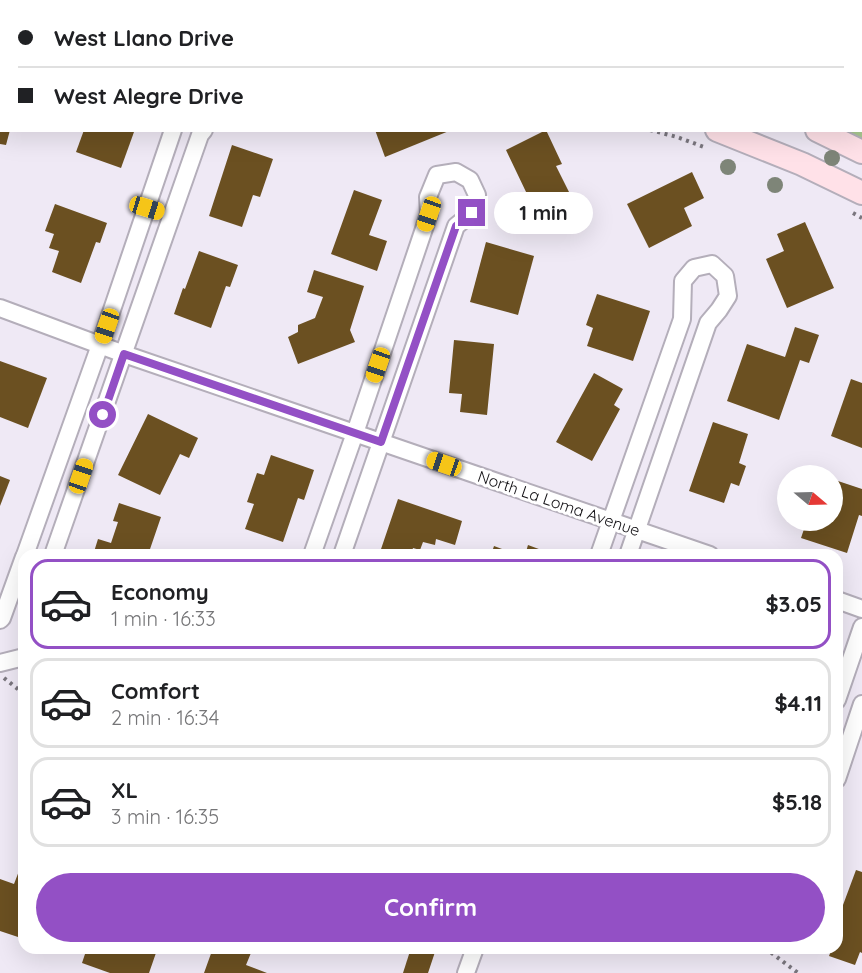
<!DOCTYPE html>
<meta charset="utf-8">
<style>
body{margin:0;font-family:Quicksand,sans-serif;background:#f2f2f2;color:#202124;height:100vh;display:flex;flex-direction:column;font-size:22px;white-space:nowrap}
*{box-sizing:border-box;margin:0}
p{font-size:20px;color:#757577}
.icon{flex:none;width:33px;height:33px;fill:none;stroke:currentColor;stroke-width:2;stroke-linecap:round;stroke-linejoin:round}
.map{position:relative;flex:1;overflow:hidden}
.panel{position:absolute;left:18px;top:549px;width:825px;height:405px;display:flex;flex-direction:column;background:#fff;border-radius:18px;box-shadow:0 6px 24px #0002}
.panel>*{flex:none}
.hud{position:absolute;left:0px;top:0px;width:862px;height:132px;box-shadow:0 6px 24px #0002;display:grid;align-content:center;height:132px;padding:0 18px;background:#fff}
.needle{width:39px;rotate:109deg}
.tools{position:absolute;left:777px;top:465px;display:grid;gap:12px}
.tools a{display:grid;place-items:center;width:66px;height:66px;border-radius:50%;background:#fff;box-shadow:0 6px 24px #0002;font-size:30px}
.end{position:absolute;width:27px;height:27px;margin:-14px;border:8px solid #9350c5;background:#fff;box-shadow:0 0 0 3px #fff}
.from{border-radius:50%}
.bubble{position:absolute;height:42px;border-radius:21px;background:#fff;box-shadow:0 6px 24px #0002;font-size:20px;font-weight:700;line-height:42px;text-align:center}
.car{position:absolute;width:18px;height:36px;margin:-18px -9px;border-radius:8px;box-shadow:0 0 4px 2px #0007;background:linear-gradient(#f5c518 24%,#345 0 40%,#f5c518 0 76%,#345 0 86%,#f5c518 0)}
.hud b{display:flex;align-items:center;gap:21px;height:57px;font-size:22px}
.hud b+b{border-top:2px solid #e0e0e0}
.hud i{width:15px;height:15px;background:#202124}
ul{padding:10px 0 0;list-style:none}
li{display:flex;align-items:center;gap:18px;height:90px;margin:0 12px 9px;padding:0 6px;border:3px solid #e0e0e0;border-radius:18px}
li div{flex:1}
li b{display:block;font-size:22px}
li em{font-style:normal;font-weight:700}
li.on{border-color:#9350c5}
li>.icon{width:54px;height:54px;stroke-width:1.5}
.action{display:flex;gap:12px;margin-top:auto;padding:12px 18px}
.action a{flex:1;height:69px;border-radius:36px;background:#9350c5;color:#fff;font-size:24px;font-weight:700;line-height:69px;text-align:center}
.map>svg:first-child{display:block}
.green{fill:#a7c68f}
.building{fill:#6b5021}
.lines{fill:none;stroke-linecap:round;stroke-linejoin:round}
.street-casing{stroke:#b4aeba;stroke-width:20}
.secondary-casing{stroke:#b4aeba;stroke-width:26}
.path{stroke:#7a767e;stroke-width:4;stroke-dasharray:3 4.5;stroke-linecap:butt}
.street{stroke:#fff;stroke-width:16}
.secondary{stroke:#ffe1e8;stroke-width:22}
.tree{fill:#7e8578}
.route{stroke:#9350c5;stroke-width:8}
.labels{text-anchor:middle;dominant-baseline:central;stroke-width:6;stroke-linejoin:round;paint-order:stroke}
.street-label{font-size:16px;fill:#110f13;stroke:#fff}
</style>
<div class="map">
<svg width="862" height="973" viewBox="0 0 862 973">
<rect width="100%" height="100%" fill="#efe9f5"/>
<!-- green -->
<g class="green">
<polygon points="480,0 619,0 622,1 484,2"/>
<polygon points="862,26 862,141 838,131 861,130"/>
</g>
<!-- building -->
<g class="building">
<polygon points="0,130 10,130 6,145 0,144"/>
<polygon points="84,130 130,130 134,132 121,168 76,152"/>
<polygon points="375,130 449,130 449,131 385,157"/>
<polygon points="546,130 562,164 556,166 573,200 538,217 506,150"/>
<polygon points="232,145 273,159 260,197 253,195 242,227 209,216"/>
<polygon points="692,172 704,198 684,208 692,226 649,248 627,204"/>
<polygon points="354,190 382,200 369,235 387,241 377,271 331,254"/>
<polygon points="55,204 107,223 100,243 96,242 81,283 52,272 59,251 49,248 54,234 45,231"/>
<polygon points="805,222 834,288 787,308 766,259 784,251 777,234"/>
<polygon points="486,242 534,256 518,315 470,302"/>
<polygon points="199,251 238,265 230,287 226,286 211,328 174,314 183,288 185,289"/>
<polygon points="314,270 364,286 350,330 355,342 298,364 288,337 298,332 298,325 315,318 323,297 307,292"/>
<polygon points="597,294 650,311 633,361 587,346 593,328 586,325"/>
<polygon points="795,327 819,335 809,363 800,360 779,420 727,401 747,344 785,357"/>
<polygon points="454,340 494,344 487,415 460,412 462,394 449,393"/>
<polygon points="0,361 47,378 28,428 0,417"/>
<polygon points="594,373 623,389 614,405 620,409 592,461 556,442"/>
<polygon points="851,379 862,383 862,448 831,436"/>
<polygon points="148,414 198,438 189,458 180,454 160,495 118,475"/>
<polygon points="713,422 748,434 739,463 746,466 739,486 731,483 724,503 689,491"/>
<polygon points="271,455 314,470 304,500 298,498 283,542 245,529 254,504 247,502 257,473 264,475"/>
<polygon points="0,476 10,480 0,506"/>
<polygon points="832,479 862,489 862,516 859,515 847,553 801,538 807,520 832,520"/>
<polygon points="398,499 462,521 455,545 436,539 435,545 423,542 420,550 413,548 411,555 379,555"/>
<polygon points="119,503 161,517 149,552 157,555 93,555 98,539 111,543 118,522 113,521"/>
<polygon points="528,545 555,555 525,555"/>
<polygon points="494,546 518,555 491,555"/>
<polygon points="24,858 24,939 0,931 0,879 14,884"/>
<polygon points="856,870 862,872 862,953 860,952 855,965 829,956 832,948 837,948 838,930 837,930 837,903 843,905"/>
<polygon points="87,948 152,948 157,950 149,973 110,973 82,963"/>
<polygon points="213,948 253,948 246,965 267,973 204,973"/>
<polygon points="411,948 423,948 435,952 428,973 403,973"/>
</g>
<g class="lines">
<defs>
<g id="street">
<polyline points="652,0 655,2"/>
<polyline points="783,0 783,2"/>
<polyline points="508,2 509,0"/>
<polyline points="861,14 862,13"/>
<polyline points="0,308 124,354 710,555"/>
<polyline points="25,555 100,345 173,130"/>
<polyline points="53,555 200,135 204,130"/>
<polyline points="312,555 355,433 429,214 428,197 437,175 456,172 470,180 477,195 472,213 456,226 342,555"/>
<polyline points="599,555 682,319 683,281 694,268 712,264 725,276 728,296 719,310 708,323 628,555"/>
<polyline points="837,600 862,609"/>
<polyline points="0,620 2,618 24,557"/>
<polyline points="0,663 24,657"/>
<polyline points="837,700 862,627"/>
<polyline points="837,779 862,704"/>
<polyline points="466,973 475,948"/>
</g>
<g id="secondary">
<polyline points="346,0 350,2"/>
<polyline points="458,0 462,2"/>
<polyline points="717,130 802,164 862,193"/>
<polyline points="817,130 862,152"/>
</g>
</defs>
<!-- street casing -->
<use href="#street" class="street-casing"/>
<!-- secondary casing -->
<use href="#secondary" class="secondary-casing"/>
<!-- path -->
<g class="path">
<polyline points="281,0 286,2"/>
<polyline points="861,125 862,125"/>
<polyline points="650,130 677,137 704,147"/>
<polyline points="853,213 862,218"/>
<polyline points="4,678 24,694"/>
<polyline points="765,948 798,973"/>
</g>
<!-- street -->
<use href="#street" class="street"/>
<!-- secondary -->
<use href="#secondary" class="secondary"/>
</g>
<!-- trees -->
<g class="tree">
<circle cx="832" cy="158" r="8"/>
<circle cx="728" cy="167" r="8"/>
<circle cx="775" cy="185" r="8"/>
</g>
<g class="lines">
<!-- route -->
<polyline class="route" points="103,415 124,354 381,442 456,226 472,213"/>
</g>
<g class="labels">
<!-- street labels -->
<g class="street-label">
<text transform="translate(559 503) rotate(19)">North La Loma Avenue</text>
</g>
</g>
</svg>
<div class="tools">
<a><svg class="needle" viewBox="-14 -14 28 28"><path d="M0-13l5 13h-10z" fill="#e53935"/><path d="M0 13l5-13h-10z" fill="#757577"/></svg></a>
</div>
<i class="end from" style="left:103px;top:415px"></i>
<i class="end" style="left:472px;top:213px"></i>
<div class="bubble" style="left:494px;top:192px;width:99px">1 min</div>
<i class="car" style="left:147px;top:208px;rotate:107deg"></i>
<i class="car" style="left:429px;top:214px;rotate:199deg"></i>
<i class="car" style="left:107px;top:326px;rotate:199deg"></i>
<i class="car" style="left:378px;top:365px;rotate:199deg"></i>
<i class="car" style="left:444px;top:464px;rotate:289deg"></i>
<i class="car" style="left:81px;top:476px;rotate:19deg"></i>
<div class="hud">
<b><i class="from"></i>West Llano Drive</b>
<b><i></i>West Alegre Drive</b>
</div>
<section class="panel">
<ul>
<li class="on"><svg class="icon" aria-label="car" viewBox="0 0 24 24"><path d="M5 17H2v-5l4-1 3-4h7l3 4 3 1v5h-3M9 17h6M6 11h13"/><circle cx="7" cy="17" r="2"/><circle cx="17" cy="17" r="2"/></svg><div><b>Economy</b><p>1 min · 16:33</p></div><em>$3.05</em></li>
<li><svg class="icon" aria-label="car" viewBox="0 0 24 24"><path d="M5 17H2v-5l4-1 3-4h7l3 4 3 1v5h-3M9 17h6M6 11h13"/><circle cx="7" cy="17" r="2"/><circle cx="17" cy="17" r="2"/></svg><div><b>Comfort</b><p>2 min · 16:34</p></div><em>$4.11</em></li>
<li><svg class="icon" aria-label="car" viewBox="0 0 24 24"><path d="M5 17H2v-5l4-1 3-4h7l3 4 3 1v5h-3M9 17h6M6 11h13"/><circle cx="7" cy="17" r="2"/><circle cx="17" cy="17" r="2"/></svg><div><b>XL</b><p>3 min · 16:35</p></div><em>$5.18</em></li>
</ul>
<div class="action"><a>Confirm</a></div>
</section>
</div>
